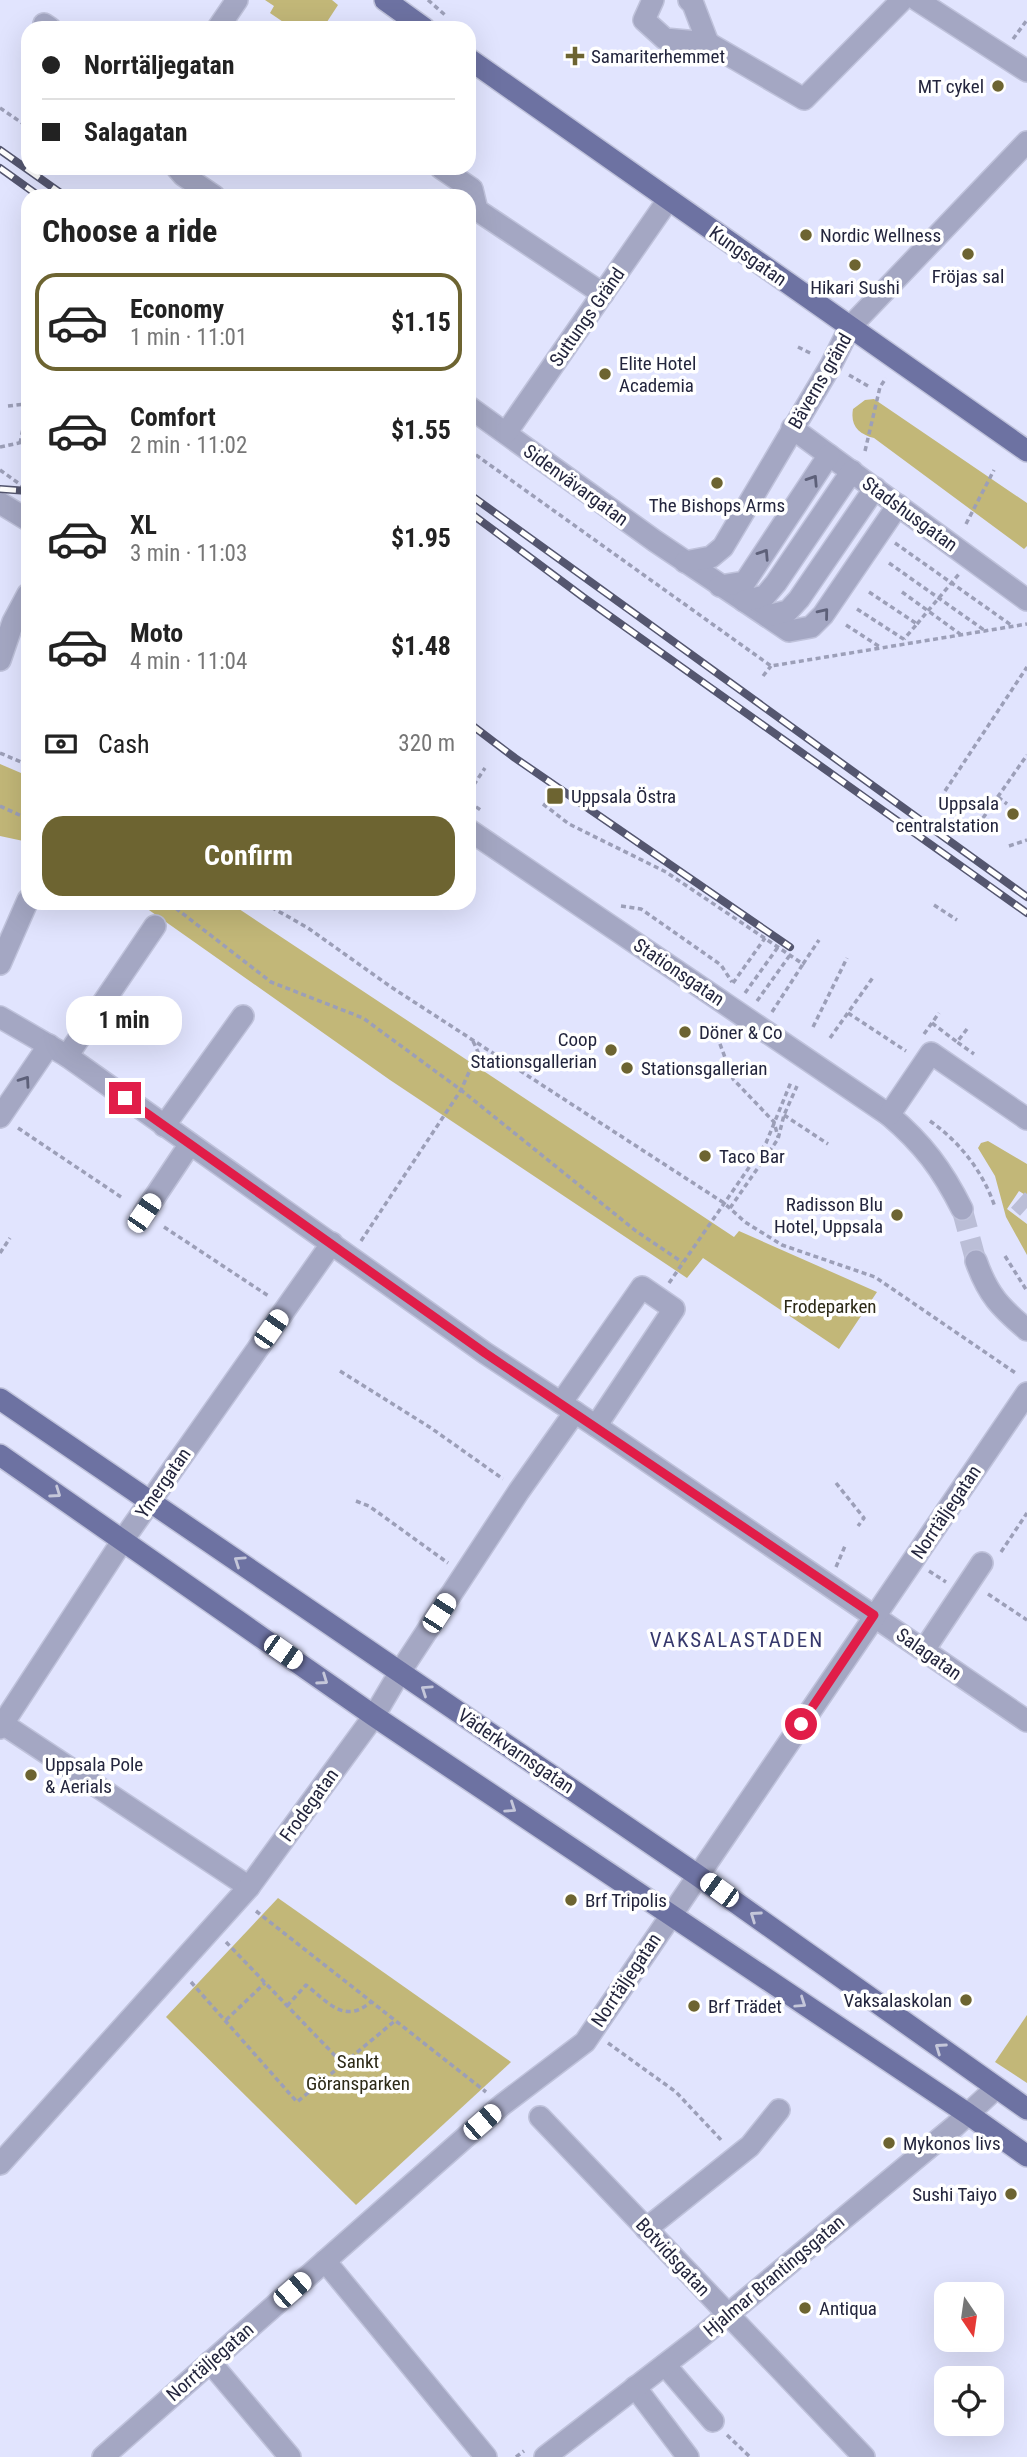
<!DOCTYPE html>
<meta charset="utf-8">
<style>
body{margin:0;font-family:"Roboto Condensed",sans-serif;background:#f6f6f6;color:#222;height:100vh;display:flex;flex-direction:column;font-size:26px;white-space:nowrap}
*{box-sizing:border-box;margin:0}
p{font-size:23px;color:#767676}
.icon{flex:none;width:38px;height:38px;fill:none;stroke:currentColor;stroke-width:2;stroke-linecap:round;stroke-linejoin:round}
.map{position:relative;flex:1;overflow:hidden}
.details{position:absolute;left:21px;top:189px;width:455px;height:721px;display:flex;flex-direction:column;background:#fff;border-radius:21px;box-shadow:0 7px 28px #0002}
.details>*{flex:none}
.hud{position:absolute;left:21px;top:21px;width:455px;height:154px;border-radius:21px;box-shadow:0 7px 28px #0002;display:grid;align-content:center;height:154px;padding:0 21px;background:#fff}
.needle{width:46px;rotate:167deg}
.tools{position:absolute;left:934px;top:2282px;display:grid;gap:14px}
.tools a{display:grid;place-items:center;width:70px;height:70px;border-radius:14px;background:#fff;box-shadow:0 7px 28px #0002;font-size:35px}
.end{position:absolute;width:32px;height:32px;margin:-16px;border:9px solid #e11d48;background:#fff;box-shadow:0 0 0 4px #fff}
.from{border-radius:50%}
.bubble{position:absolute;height:49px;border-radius:21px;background:#fff;box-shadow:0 7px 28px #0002;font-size:23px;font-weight:700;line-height:49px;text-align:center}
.car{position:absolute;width:21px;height:42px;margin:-21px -10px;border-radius:9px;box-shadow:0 0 5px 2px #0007;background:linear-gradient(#fff 24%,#345 0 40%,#fff 0 76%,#345 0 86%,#fff 0)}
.hud b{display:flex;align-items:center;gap:24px;height:66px;font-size:26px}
.hud b+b{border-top:2px solid #e0e0e0}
.hud i{width:18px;height:18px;background:#222}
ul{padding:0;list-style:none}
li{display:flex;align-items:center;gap:21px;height:98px;margin:0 14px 10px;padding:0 7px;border:4px solid transparent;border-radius:21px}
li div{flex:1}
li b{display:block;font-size:26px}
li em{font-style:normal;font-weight:700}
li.selected{border-color:#6d6431}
li>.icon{width:63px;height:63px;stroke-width:1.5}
h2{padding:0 21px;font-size:32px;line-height:84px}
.pay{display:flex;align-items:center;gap:18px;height:77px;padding:0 21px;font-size:26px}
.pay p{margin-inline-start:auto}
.button{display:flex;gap:14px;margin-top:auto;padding:14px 21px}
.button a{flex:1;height:80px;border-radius:21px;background:#6d6431;color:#fff;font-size:28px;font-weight:700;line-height:80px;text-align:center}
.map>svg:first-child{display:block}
.green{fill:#c2b778}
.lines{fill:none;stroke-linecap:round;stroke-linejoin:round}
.minor-tunnel{stroke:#bbbed7;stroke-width:21;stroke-dasharray:21 10;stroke-linecap:butt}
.minor-casing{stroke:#bfc2db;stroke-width:24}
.major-casing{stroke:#bfc2db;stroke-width:24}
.path{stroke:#9c9fb8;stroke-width:3.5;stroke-dasharray:5 3.5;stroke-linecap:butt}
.minor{stroke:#a4a7c3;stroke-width:21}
.major{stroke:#6d72a2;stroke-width:21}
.rail-casing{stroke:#54566f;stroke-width:8}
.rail{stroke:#fff;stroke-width:5;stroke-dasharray:16;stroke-linecap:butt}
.oneway{stroke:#5d6079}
.oneway2{stroke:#c5c7da}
.route{stroke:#e11d48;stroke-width:9}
.poi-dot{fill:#6d6431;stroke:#fff;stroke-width:2.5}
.labels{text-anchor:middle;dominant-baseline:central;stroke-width:7;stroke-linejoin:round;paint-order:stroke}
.poi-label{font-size:19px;fill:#23253d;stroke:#fff;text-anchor:start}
.street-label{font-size:19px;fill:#23253d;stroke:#fff}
.park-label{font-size:19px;fill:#2d2a17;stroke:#fff}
.neighbourhood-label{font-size:21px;letter-spacing:2px;fill:#37396d;stroke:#fff}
</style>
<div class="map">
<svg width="1027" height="2457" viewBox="0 0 1027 2457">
<rect width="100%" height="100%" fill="#e1e4fe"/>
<!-- green -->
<g class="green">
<polygon points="265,0 332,0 338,5 323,28 292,28 270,13 274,6"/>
<path d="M874,399L1027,503V546L1024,549L874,438C859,434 850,426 853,409L865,400Z"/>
<polygon points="0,764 28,776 28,842 0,836"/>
<polygon points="139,903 230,903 734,1237 739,1231 877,1292 839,1349 703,1258 687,1278 390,1080"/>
<polygon points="988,1141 1027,1164 1027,1196 1019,1191 1007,1209 1027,1224 1027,1255 1006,1217 995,1176 978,1148 981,1143"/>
<polygon points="278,1898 511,2062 356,2205 166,2017"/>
<polygon points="1027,2015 1027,2083 995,2062"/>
</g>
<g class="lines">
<!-- minor-tunnel -->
<g class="minor-tunnel">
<polyline points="1018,1200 1027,1208"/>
<polyline points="962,1209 976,1261"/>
</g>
<defs>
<g id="minor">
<polyline points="653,0 644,20 665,39 708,43 804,99 902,0"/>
<polyline points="689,0 693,4 708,43"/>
<polyline points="917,0 1027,71"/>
<polyline points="44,24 50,28"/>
<polyline points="218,28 237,0"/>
<polyline points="177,168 183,175 214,196"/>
<polyline points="441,168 472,189 477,210 603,294"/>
<polyline points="469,407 655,541 789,631 811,627 823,615 898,505"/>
<polyline points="792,428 1027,600"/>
<polyline points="506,433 668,200"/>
<polyline points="0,503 28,520"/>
<polyline points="685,562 711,557 723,547 831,365 850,327 1027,142"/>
<polyline points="720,586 745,582 829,455"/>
<polyline points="744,601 765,596 776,583 852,471"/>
<polyline points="767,616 788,611 799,599 875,488"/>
<polyline points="0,660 13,622 28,594"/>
<path d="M469,830L889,1115C923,1144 942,1169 962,1209"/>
<polyline points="0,964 28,900"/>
<polyline points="0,1017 67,1056 485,1353 596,1426 1027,1721"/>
<polyline points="67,1056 155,926"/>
<polyline points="889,1115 931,1053 1027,1119"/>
<polyline points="0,1117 49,1045"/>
<polyline points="164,1126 243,1016"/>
<polyline points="144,1213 190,1144"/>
<path d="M976,1261C988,1295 1000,1307 1027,1330"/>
<polyline points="561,1403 642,1287 674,1309 596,1426"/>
<polyline points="924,1650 982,1563"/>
<polyline points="0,1722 249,1887"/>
<polyline points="0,1728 123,1540 332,1243"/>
<polyline points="540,2117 864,2457"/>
<polyline points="0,2164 249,1887 374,1716 400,1672 519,1491 575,1412"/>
<polyline points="646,2229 750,2146 779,2110"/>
<polyline points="325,2261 486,2457"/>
<polyline points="210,2362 290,2457"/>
<polyline points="665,2365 713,2421"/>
<polyline points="635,2387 688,2457"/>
<polyline points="103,2457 502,2105 585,2042 1027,1393"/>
<polyline points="545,2457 702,2336 955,2126 996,2088"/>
</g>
<g id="major">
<polyline points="385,0 424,28"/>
<polyline points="469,59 1027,451"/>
<polyline points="0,1399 697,1875 1027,2109"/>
<polyline points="0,1455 374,1716 968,2114 1027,2156"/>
</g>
</defs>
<!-- minor casing -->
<use href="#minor" class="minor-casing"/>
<!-- major casing -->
<use href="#major" class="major-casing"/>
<!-- path -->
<g class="path">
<polyline points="428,0 445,15"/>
<polyline points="1013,39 1027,20"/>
<polyline points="0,108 28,127"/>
<polyline points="798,347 812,354"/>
<polyline points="849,375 868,386"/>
<polyline points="28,405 20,443 28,452"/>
<polyline points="8,406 26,404"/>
<polyline points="0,447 28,441"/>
<polyline points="469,450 771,666 1027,624"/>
<polyline points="865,451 880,387 886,378"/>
<polyline points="0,470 28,490"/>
<polyline points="966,524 994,470"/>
<polyline points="895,543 1011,625"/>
<polyline points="889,563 984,630"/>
<polyline points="869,592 917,624 904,639"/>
<polyline points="902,592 960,634"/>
<polyline points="857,609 905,640"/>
<polyline points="917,624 959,574"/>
<polyline points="846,625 880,647"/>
<polyline points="763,676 771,666"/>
<polyline points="0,753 28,765"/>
<polyline points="945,791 1027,667"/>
<polyline points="469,792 485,768"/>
<polyline points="998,797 1007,804"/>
<polyline points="469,802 482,811"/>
<polyline points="543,804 569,824 666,872 803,964 819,940"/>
<polyline points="0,806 28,819"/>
<polyline points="983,818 1027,755"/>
<polyline points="1009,846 1027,840"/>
<polyline points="169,903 271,982 363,1018 461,1090 636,1231 682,1262"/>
<polyline points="264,903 308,928 391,987 724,1203 745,1222 782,1245 875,1277 1017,1374"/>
<polyline points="934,905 957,920"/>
<polyline points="621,906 641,909 721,965 732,982"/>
<polyline points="733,983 765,938"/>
<polyline points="745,993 778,947"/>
<polyline points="757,1001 790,955"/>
<polyline points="772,1012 803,964"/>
<polyline points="848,1013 906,1051"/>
<polyline points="932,1023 957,1042"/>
<polyline points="813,1027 847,958"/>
<polyline points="967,1029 957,1042 974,1054"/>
<polyline points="924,1034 939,1013"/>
<polyline points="717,1036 733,1079 774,1122 778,1137"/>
<polyline points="830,1038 874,976"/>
<polyline points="784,1115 828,1144"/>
<path d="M930,1121C961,1143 983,1172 995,1207"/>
<polyline points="18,1128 121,1197"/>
<polyline points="730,1208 778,1139 784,1115 797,1086"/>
<polyline points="164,1227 270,1297"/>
<polyline points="361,1241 461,1090 478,1052 472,1039"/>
<polyline points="0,1253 10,1238"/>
<polyline points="1005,1256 1027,1291"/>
<polyline points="669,1283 766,1143 791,1082"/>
<polyline points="340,1371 431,1428 503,1479"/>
<polyline points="836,1483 864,1518 858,1526"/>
<polyline points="356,1501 369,1506 448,1563"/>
<polyline points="1001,1552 1027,1513"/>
<polyline points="836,1567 845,1546"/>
<polyline points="929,1571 946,1582"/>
<polyline points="988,1594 1027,1620"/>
<polyline points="256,1911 486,2092"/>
<polyline points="226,1942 343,2064"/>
<polyline points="191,1982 297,2102 396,2020"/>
<path d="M287,2006L306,1985C329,2003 345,2025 372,2001"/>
<polyline points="226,2020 265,1983"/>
<polyline points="608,2043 676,2092 723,2142"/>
<polyline points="727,2435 750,2457"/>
<polyline points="516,2457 524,2451"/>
</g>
<!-- minor -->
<use href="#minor" class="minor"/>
<!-- major -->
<use href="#major" class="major"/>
<defs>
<g id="rail">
<polyline points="0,150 65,196"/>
<polyline points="0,168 39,196"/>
<polyline points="0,489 28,491"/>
<polyline points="469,494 1027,897"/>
<polyline points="469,512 583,597 1027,913"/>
<polyline points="469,723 515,758 790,947"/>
</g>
</defs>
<!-- rail casing -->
<use href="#rail" class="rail-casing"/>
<!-- rail -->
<use href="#rail" class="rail"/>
</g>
<!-- one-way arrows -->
<defs><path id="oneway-chevron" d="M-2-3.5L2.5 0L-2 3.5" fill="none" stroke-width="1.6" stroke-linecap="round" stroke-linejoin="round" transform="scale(1.75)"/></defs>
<g class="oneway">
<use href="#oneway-chevron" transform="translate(813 480) rotate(-57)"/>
<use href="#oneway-chevron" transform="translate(764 554) rotate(-57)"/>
<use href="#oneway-chevron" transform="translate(824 613) rotate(-51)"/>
<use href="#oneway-chevron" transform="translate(25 1081) rotate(-55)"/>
</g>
<g class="oneway2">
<use href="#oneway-chevron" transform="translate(56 1493) rotate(35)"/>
<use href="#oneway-chevron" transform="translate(239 1561) rotate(-146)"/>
<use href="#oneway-chevron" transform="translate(323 1680) rotate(35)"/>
<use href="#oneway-chevron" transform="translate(426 1690) rotate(-146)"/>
<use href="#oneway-chevron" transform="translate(511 1808) rotate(34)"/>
<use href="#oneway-chevron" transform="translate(755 1916) rotate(-145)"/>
<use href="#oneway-chevron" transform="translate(801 2003) rotate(34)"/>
<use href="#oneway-chevron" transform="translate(940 2048) rotate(-145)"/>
</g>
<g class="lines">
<!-- route -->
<polyline class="route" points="125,1098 485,1353 874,1615 801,1724"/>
</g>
<!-- markers -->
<g class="poi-dot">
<path d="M571.5 45.5h7v7h7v7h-7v7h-7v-7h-7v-7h7z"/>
<circle cx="998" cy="86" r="7"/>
<circle cx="806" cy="235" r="7"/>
<circle cx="968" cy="254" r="7"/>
<circle cx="855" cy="265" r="7"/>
<circle cx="605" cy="374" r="7"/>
<circle cx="717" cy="483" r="7"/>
<rect x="546" y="787" width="18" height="18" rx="3.5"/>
<circle cx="1013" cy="814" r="7"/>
<circle cx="685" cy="1032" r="7"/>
<circle cx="611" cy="1050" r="7"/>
<circle cx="627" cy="1068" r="7"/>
<circle cx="705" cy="1156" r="7"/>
<circle cx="897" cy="1215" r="7"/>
<circle cx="31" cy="1775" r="7"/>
<circle cx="571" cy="1900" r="7"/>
<circle cx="966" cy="2000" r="7"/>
<circle cx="694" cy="2006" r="7"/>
<circle cx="889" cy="2143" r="7"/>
<circle cx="1011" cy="2194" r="7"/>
<circle cx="805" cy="2308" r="7"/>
</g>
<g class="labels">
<!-- poi labels -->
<g class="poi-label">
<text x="591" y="56">Samariterhemmet</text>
<text x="984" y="86" text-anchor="end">MT cykel</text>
<text x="820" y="235">Nordic Wellness</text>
<text x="968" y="276" text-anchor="middle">Fröjas sal</text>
<text x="855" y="287" text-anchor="middle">Hikari Sushi</text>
<text x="619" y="363">Elite Hotel<tspan x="619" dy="22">Academia</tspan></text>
<text x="717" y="505" text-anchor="middle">The Bishops Arms</text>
<text x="571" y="796">Uppsala Östra</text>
<text x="999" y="803" text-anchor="end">Uppsala<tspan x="999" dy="22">centralstation</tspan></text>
<text x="699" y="1032">Döner &amp; Co</text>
<text x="597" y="1039" text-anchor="end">Coop<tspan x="597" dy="22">Stationsgallerian</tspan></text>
<text x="641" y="1068">Stationsgallerian</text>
<text x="719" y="1156">Taco Bar</text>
<text x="883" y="1204" text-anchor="end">Radisson Blu<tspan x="883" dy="22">Hotel, Uppsala</tspan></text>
<text x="45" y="1764">Uppsala Pole<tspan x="45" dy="22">&amp; Aerials</tspan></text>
<text x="585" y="1900">Brf Tripolis</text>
<text x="952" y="2000" text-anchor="end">Vaksalaskolan</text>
<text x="708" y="2006">Brf Trädet</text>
<text x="903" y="2143">Mykonos livs</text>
<text x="997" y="2194" text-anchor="end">Sushi Taiyo</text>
<text x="819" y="2308">Antiqua</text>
</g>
<!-- street labels -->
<g class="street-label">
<text transform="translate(748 256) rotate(35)">Kungsgatan</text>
<text transform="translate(587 317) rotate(-55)">Suttungs Gränd</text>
<text transform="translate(820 381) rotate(-60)">Bäverns gränd</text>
<text transform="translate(576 485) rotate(36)">Sidenvävargatan</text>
<text transform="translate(910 514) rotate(36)">Stadshusgatan</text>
<text transform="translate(679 972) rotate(34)">Stationsgatan</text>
<text transform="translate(163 1483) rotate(-55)">Ymergatan</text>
<text transform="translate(946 1512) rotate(-56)">Norrtäljegatan</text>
<text transform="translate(929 1654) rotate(35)">Salagatan</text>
<text transform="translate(516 1751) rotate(34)">Väderkvarnsgatan</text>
<text transform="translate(309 1805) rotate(-54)">Frodegatan</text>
<text transform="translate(626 1980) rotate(-56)">Norrtäljegatan</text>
<text transform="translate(673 2257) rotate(47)">Botvidsgatan</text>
<text transform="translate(774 2276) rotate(-40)">Hjalmar Brantingsgatan</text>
<text transform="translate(210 2362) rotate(-41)">Norrtäljegatan</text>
</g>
<!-- park labels -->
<g class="park-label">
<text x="830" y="1306">Frodeparken</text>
<text x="358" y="2061">Sankt<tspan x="358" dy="22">Göransparken</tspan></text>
</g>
<!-- neighbourhood labels -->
<g class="neighbourhood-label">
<text x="737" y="1640">VAKSALASTADEN</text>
</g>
</g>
</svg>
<div class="tools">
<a><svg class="needle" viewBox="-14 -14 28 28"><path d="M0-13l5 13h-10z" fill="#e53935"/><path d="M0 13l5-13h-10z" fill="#767676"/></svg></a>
<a><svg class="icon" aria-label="locate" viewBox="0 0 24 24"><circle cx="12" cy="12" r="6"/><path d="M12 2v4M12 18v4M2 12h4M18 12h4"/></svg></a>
</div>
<i class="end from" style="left:801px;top:1724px"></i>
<i class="end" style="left:125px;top:1098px"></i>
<div class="bubble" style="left:66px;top:996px;width:116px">1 min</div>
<i class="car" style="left:144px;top:1213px;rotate:34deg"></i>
<i class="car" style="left:271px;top:1329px;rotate:35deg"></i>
<i class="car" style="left:439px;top:1613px;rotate:33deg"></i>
<i class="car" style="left:283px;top:1652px;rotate:125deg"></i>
<i class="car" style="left:719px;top:1890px;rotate:306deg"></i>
<i class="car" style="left:482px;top:2122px;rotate:49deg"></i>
<i class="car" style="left:292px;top:2290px;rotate:49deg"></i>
<div class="hud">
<b><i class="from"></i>Norrtäljegatan</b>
<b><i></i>Salagatan</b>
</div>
<section class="details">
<h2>Choose a ride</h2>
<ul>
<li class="selected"><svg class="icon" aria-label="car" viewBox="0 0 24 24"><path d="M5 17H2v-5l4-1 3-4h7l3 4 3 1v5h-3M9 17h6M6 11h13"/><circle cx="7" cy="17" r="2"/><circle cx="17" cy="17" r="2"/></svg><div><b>Economy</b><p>1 min · 11:01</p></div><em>$1.15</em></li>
<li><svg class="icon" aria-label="car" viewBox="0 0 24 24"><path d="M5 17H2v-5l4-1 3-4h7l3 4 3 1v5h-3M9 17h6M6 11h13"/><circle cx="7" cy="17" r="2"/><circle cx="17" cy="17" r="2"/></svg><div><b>Comfort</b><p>2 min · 11:02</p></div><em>$1.55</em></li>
<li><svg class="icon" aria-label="car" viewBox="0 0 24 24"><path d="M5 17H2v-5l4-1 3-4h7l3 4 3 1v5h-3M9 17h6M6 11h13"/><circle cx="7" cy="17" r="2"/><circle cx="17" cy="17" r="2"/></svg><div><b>XL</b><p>3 min · 11:03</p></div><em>$1.95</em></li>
<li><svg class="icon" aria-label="car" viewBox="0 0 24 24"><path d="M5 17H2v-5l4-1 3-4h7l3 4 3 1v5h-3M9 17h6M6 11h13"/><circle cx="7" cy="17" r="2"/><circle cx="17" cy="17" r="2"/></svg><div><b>Moto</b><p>4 min · 11:04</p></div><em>$1.48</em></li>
</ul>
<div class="pay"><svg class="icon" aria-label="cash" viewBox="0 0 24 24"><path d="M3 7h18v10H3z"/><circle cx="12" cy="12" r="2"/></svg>Cash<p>320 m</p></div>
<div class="button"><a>Confirm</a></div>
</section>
</div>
